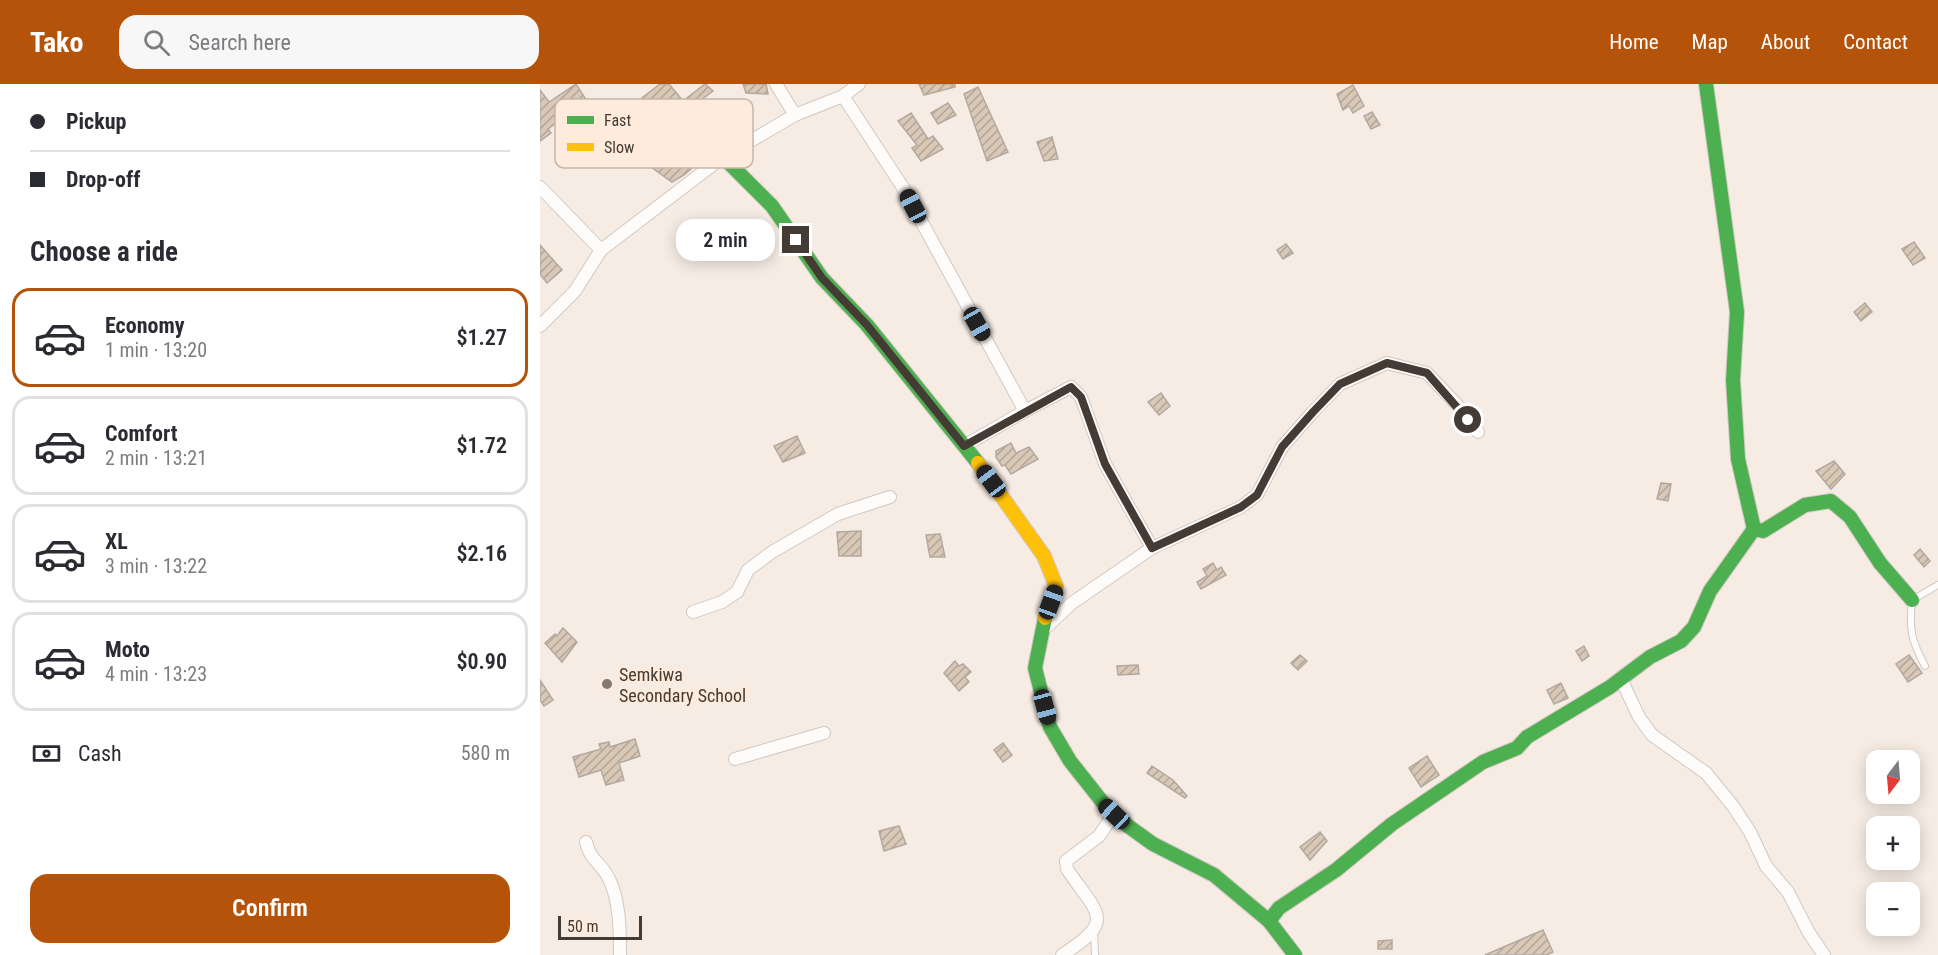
<!DOCTYPE html>
<meta charset="utf-8">
<style>
body{margin:0;font-family:"Roboto Condensed",sans-serif;background:#f7f7f7;color:#2b2b33;height:100vh;display:flex;flex-direction:column;font-size:22px;white-space:nowrap}
*{box-sizing:border-box;margin:0}
p{font-size:20px;color:#7c7c81}
.icon{flex:none;width:33px;height:33px;fill:none;stroke:currentColor;stroke-width:2;stroke-linecap:round;stroke-linejoin:round}
.map{position:relative;flex:1;overflow:hidden}
.sheet{display:flex;flex-direction:column;background:#fff;width:540px}
.sheet>*{flex:none}
.hud{display:grid;align-content:center;height:132px;padding:0 30px;background:#fff}
.needle{width:39px;rotate:196deg}
.buttons{position:absolute;left:1326px;top:666px;display:grid;gap:12px}
.buttons a{display:grid;place-items:center;width:54px;height:54px;border-radius:12px;background:#fff;box-shadow:0 3px 15px #0003;font-size:30px}
.scale{position:absolute;left:18px;bottom:15px;width:84px;box-sizing:border-box;padding-left:6px;border:3px solid #443b34;border-top:0;font-size:16px;line-height:21px;white-space:nowrap;color:#443b34;-webkit-text-stroke:4px #feebdc;paint-order:stroke}
.end{position:absolute;width:27px;height:27px;margin:-14px;border:8px solid #443b34;background:#fff;box-shadow:0 0 0 3px #fff}
.from{border-radius:50%}
.bubble{position:absolute;height:42px;border-radius:18px;background:#fff;box-shadow:0 3px 15px #0003;font-size:20px;font-weight:600;line-height:42px;text-align:center}
.car{position:absolute;width:18px;height:36px;margin:-18px -9px;border-radius:8px;box-shadow:0 0 4px 2px #0007;background:linear-gradient(#222 24%,#8ab4d8 0 40%,#222 0 76%,#8ab4d8 0 86%,#222 0)}
.hud b{display:flex;align-items:center;gap:21px;height:57px;font-size:22px}
.hud b+b{border-top:2px solid #e1e1e2}
.hud i{width:15px;height:15px;background:#2b2b33}
ul{padding:0;list-style:none}
li{display:flex;align-items:center;gap:18px;height:99px;margin:0 12px 9px;padding:0 18px;border:3px solid #e1e1e2;border-radius:18px}
li div{flex:1}
li b{display:block;font-size:22px}
li em{font-style:normal;font-weight:600}
li.selected{border-color:#b45309}
li>.icon{width:54px;height:54px;stroke-width:1.5}
h2{padding:0 30px;font-size:27px;line-height:72px}
.pay{display:flex;align-items:center;gap:15px;height:66px;padding:0 30px;font-size:22px}
.pay p{margin-inline-start:auto}
.action{display:flex;gap:12px;margin-top:auto;padding:12px 30px}
.action a{flex:1;height:69px;border-radius:18px;background:#b45309;color:#fff;font-size:24px;font-weight:600;line-height:69px;text-align:center}
header{display:flex;align-items:center;gap:36px;box-sizing:border-box;height:84px;padding:0 30px;background:#b45309;color:#fff}
header strong{font-size:28px}
nav{display:flex;gap:33px;margin-inline-start:auto;font-size:21px}
.search{width:420px;height:54px;background:#f7f7f7;display:flex;align-items:center;gap:15px;box-sizing:border-box;padding:0 21px;border-radius:18px;color:#7c7c81;font-size:22px}
main{display:flex;flex:1;min-height:0}
.map>svg:first-child{display:block}
.building{fill:url(#building-hatch);stroke:#b1a9a2;stroke-width:1.5}
.lines{fill:none;stroke-linecap:round;stroke-linejoin:round}
.lane-casing{stroke:#d1c8c1;stroke-width:8}
.street-casing{stroke:#d1c8c1;stroke-width:14}
.fast-casing{stroke:#d1c8c1;stroke-width:16}
.slow-casing{stroke:#d1c8c1;stroke-width:16}
.lane{stroke:#fefcfb;stroke-width:6}
.street{stroke:#fefcfb;stroke-width:12}
.fast{stroke:#4caf50;stroke-width:14}
.slow{stroke:#ffc107;stroke-width:14}
.route{stroke:#443b34;stroke-width:8}
.poi-dot{fill:#827972;stroke:#feebdc;stroke-width:2}
.labels{text-anchor:middle;dominant-baseline:central;stroke-width:4.5;stroke-linejoin:round;paint-order:stroke}
.poi-label{font-size:18px;fill:#443b34;stroke:#feebdc;text-anchor:start}
.key{fill:#feebdc;stroke:#c6b6aa;stroke-width:1.5}
.key-label{font-size:16px;fill:#443b34}
</style>
<header>
<strong>Tako</strong>
<div class="search"><svg class="icon" aria-label="search" viewBox="0 0 24 24"><circle cx="10" cy="10" r="6"/><path d="M15 15l6 6"/></svg>Search here</div>
<nav><a>Home</a><a>Map</a><a>About</a><a>Contact</a></nav>
</header>
<main>
<section class="sheet">
<div class="hud">
<b><i class="from"></i>Pickup</b>
<b><i></i>Drop-off</b>
</div>
<h2>Choose a ride</h2>
<ul>
<li class="selected"><svg class="icon" aria-label="car" viewBox="0 0 24 24"><path d="M5 17H2v-5l4-1 3-4h7l3 4 3 1v5h-3M9 17h6M6 11h13"/><circle cx="7" cy="17" r="2"/><circle cx="17" cy="17" r="2"/></svg><div><b>Economy</b><p>1 min · 13:20</p></div><em>$1.27</em></li>
<li><svg class="icon" aria-label="car" viewBox="0 0 24 24"><path d="M5 17H2v-5l4-1 3-4h7l3 4 3 1v5h-3M9 17h6M6 11h13"/><circle cx="7" cy="17" r="2"/><circle cx="17" cy="17" r="2"/></svg><div><b>Comfort</b><p>2 min · 13:21</p></div><em>$1.72</em></li>
<li><svg class="icon" aria-label="car" viewBox="0 0 24 24"><path d="M5 17H2v-5l4-1 3-4h7l3 4 3 1v5h-3M9 17h6M6 11h13"/><circle cx="7" cy="17" r="2"/><circle cx="17" cy="17" r="2"/></svg><div><b>XL</b><p>3 min · 13:22</p></div><em>$2.16</em></li>
<li><svg class="icon" aria-label="car" viewBox="0 0 24 24"><path d="M5 17H2v-5l4-1 3-4h7l3 4 3 1v5h-3M9 17h6M6 11h13"/><circle cx="7" cy="17" r="2"/><circle cx="17" cy="17" r="2"/></svg><div><b>Moto</b><p>4 min · 13:23</p></div><em>$0.90</em></li>
</ul>
<div class="pay"><svg class="icon" aria-label="cash" viewBox="0 0 24 24"><path d="M3 7h18v10H3z"/><circle cx="12" cy="12" r="2"/></svg>Cash<p>580 m</p></div>
<div class="action"><a>Confirm</a></div>
</section>
<div class="map">
<svg width="1398" height="871" viewBox="0 0 1398 871">
<defs>
<pattern id="building-hatch" width="6" height="6" patternUnits="userSpaceOnUse" patternTransform="scale(1.5)"><rect width="6" height="6" fill="#dac8b7"/><path d="M-1 1l2-2M0 6l6-6M5 7l2-2" fill="none" stroke="#b2a496"/></pattern>
</defs>
<rect width="100%" height="100%" fill="#f6ece4"/>
<!-- building -->
<g class="building">
<polygon points="36,0 47,17 8,45 11,49 0,57 0,6 9,18"/>
<polygon points="120,0 129,0 143,17 165,0 173,7 128,41 122,30 102,46 90,26 105,16 102,14"/>
<polygon points="203,0 226,0 228,10 206,9"/>
<polygon points="379,0 415,0 415,3 384,11"/>
<polygon points="813,1 824,22 813,29 809,22 803,26 797,10"/>
<polygon points="438,3 468,68 447,77 424,10"/>
<polygon points="408,19 416,31 398,40 391,29"/>
<polygon points="181,23 198,49 149,82 151,85 144,91 132,98 104,78 125,62 132,72 153,60 142,46"/>
<polygon points="832,28 840,41 831,45 824,32"/>
<polygon points="371,29 388,55 393,52 403,65 381,77 372,64 377,61 358,37"/>
<polygon points="512,53 518,75 504,77 497,58"/>
<polygon points="1374,158 1385,174 1373,181 1362,165"/>
<polygon points="746,160 753,169 743,175 737,166"/>
<polygon points="0,161 22,186 7,199 0,190"/>
<polygon points="1325,219 1332,228 1321,237 1314,228"/>
<polygon points="621,309 630,322 619,331 608,318"/>
<polygon points="257,352 265,369 243,378 234,362"/>
<polygon points="471,359 476,369 489,363 498,375 471,390 465,381 462,382 456,373 456,367"/>
<polygon points="1294,377 1305,390 1291,405 1276,387"/>
<polygon points="1121,399 1131,400 1128,417 1117,415"/>
<polygon points="321,447 321,472 299,472 297,448"/>
<polygon points="400,450 405,473 390,473 386,451"/>
<polygon points="1380,465 1390,477 1384,483 1374,471"/>
<polygon points="673,479 677,486 681,483 686,491 661,505 657,498 667,492 663,485"/>
<polygon points="23,544 37,558 22,578 5,559 15,550 17,552"/>
<polygon points="1044,562 1049,572 1042,577 1036,567"/>
<polygon points="760,571 767,577 758,586 751,579"/>
<polygon points="1369,571 1382,589 1368,598 1356,580"/>
<polygon points="415,577 419,582 423,580 431,588 425,593 429,598 419,607 404,589"/>
<polygon points="598,581 599,590 578,591 577,582"/>
<polygon points="0,596 13,616 4,622 0,616"/>
<polygon points="1021,599 1028,614 1014,620 1007,606"/>
<polygon points="95,655 100,672 79,679 84,696 66,701 61,686 39,693 33,673 61,665 59,660 69,658 70,663"/>
<polygon points="463,659 472,671 463,678 454,666"/>
<polygon points="887,672 899,691 881,703 869,684"/>
<polygon points="612,682 633,696 647,712 645,714 607,689"/>
<polygon points="359,742 366,760 344,767 339,747"/>
<polygon points="780,748 787,757 770,776 760,763"/>
<polygon points="1003,846 1013,868 1006,871 945,871"/>
<polygon points="852,856 852,865 838,865 838,857"/>
</g>
<g class="lines">
<defs>
<g id="lane">
<path d="M1385,582C1371,556 1369,545 1372,516L1398,501"/>
<polyline points="554,848 555,871"/>
</g>
<g id="street">
<polyline points="236,0 255,31"/>
<polyline points="303,12 362,102 485,327 531,303 541,313 565,380 612,464 532,519 502,547"/>
<polyline points="0,103 61,166"/>
<polyline points="0,242 35,207 61,166 183,73 255,31 303,12 319,0"/>
<polyline points="424,362 485,327"/>
<polyline points="612,464 701,423 717,411 742,363 773,328 800,300 847,279 887,289 919,323 938,348"/>
<polyline points="153,528 182,518 197,508 208,486 232,468 298,430 350,413"/>
<polyline points="1081,595 1099,633 1112,651 1166,689 1193,722 1210,748 1226,782 1248,808 1269,849 1284,871"/>
<polyline points="195,675 284,649"/>
<path d="M46,758C50,776 60,778 68,793C80,815 80,847 80,871"/>
<path d="M522,871C577,836 558,831 527,785L526,777L559,752L574,730"/>
</g>
<g id="fast">
<polyline points="1166,0 1197,228 1193,296 1198,375 1214,445 1223,447 1265,421 1291,417 1310,433 1340,479 1372,516"/>
<polyline points="183,73 232,122 282,194 327,241 438,379"/>
<polyline points="505,534 495,584 510,643 530,677 564,720 588,742 613,760 674,791 729,837 755,871"/>
<polyline points="729,837 739,824 796,786 852,740 943,678 977,664 987,653 1070,603 1110,573 1141,557 1154,543 1170,507 1214,445"/>
</g>
<polyline id="slow" points="438,379 504,472 516,502 505,534"/>
</defs>
<!-- lane casing -->
<use href="#lane" class="lane-casing"/>
<!-- street casing -->
<use href="#street" class="street-casing"/>
<!-- fast casing -->
<use href="#fast" class="fast-casing"/>
<!-- slow casing -->
<use href="#slow" class="slow-casing"/>
<!-- lane -->
<use href="#lane" class="lane"/>
<!-- street -->
<use href="#street" class="street"/>
<!-- fast -->
<use href="#fast" class="fast"/>
<!-- slow -->
<use href="#slow" class="slow"/>
</g>
<g class="lines">
<!-- route -->
<polyline class="route" points="256,156 282,194 327,241 424,362 531,303 541,313 565,380 612,464 701,423 717,411 742,363 773,328 800,300 847,279 887,289 928,336"/>
</g>
<!-- markers -->
<circle class="poi-dot" cx="67" cy="600" r="6"/>
<g class="labels">
<!-- poi labels -->
<g class="poi-label">
<text x="79" y="590">Semkiwa<tspan x="79" dy="21">Secondary School</tspan></text>
</g>
</g>
<!-- legend -->
<rect x="15" y="15" width="198" height="69" rx="9" class="key"/>
<rect x="27" y="32" width="27" height="8" fill="#4caf50"/>
<rect x="27" y="59" width="27" height="8" fill="#ffc107"/>
<g class="key-label">
<text x="64" y="42">Fast</text>
<text x="64" y="69">Slow</text>
</g>
</svg>
<div class="buttons">
<a><svg class="needle" viewBox="-14 -14 28 28"><path d="M0-13l5 13h-10z" fill="#e53935"/><path d="M0 13l5-13h-10z" fill="#7c7c81"/></svg></a>
<a>+</a>
<a>−</a>
</div>
<div class="scale">50 m</div>
<i class="end from" style="left:928px;top:336px"></i>
<i class="end" style="left:256px;top:156px"></i>
<div class="bubble" style="left:136px;top:135px;width:99px">2 min</div>
<i class="car" style="left:373px;top:122px;rotate:332deg"></i>
<i class="car" style="left:437px;top:240px;rotate:151deg"></i>
<i class="car" style="left:451px;top:397px;rotate:323deg"></i>
<i class="car" style="left:511px;top:518px;rotate:20deg"></i>
<i class="car" style="left:505px;top:623px;rotate:165deg"></i>
<i class="car" style="left:574px;top:730px;rotate:313deg"></i>
</div>
</main>
